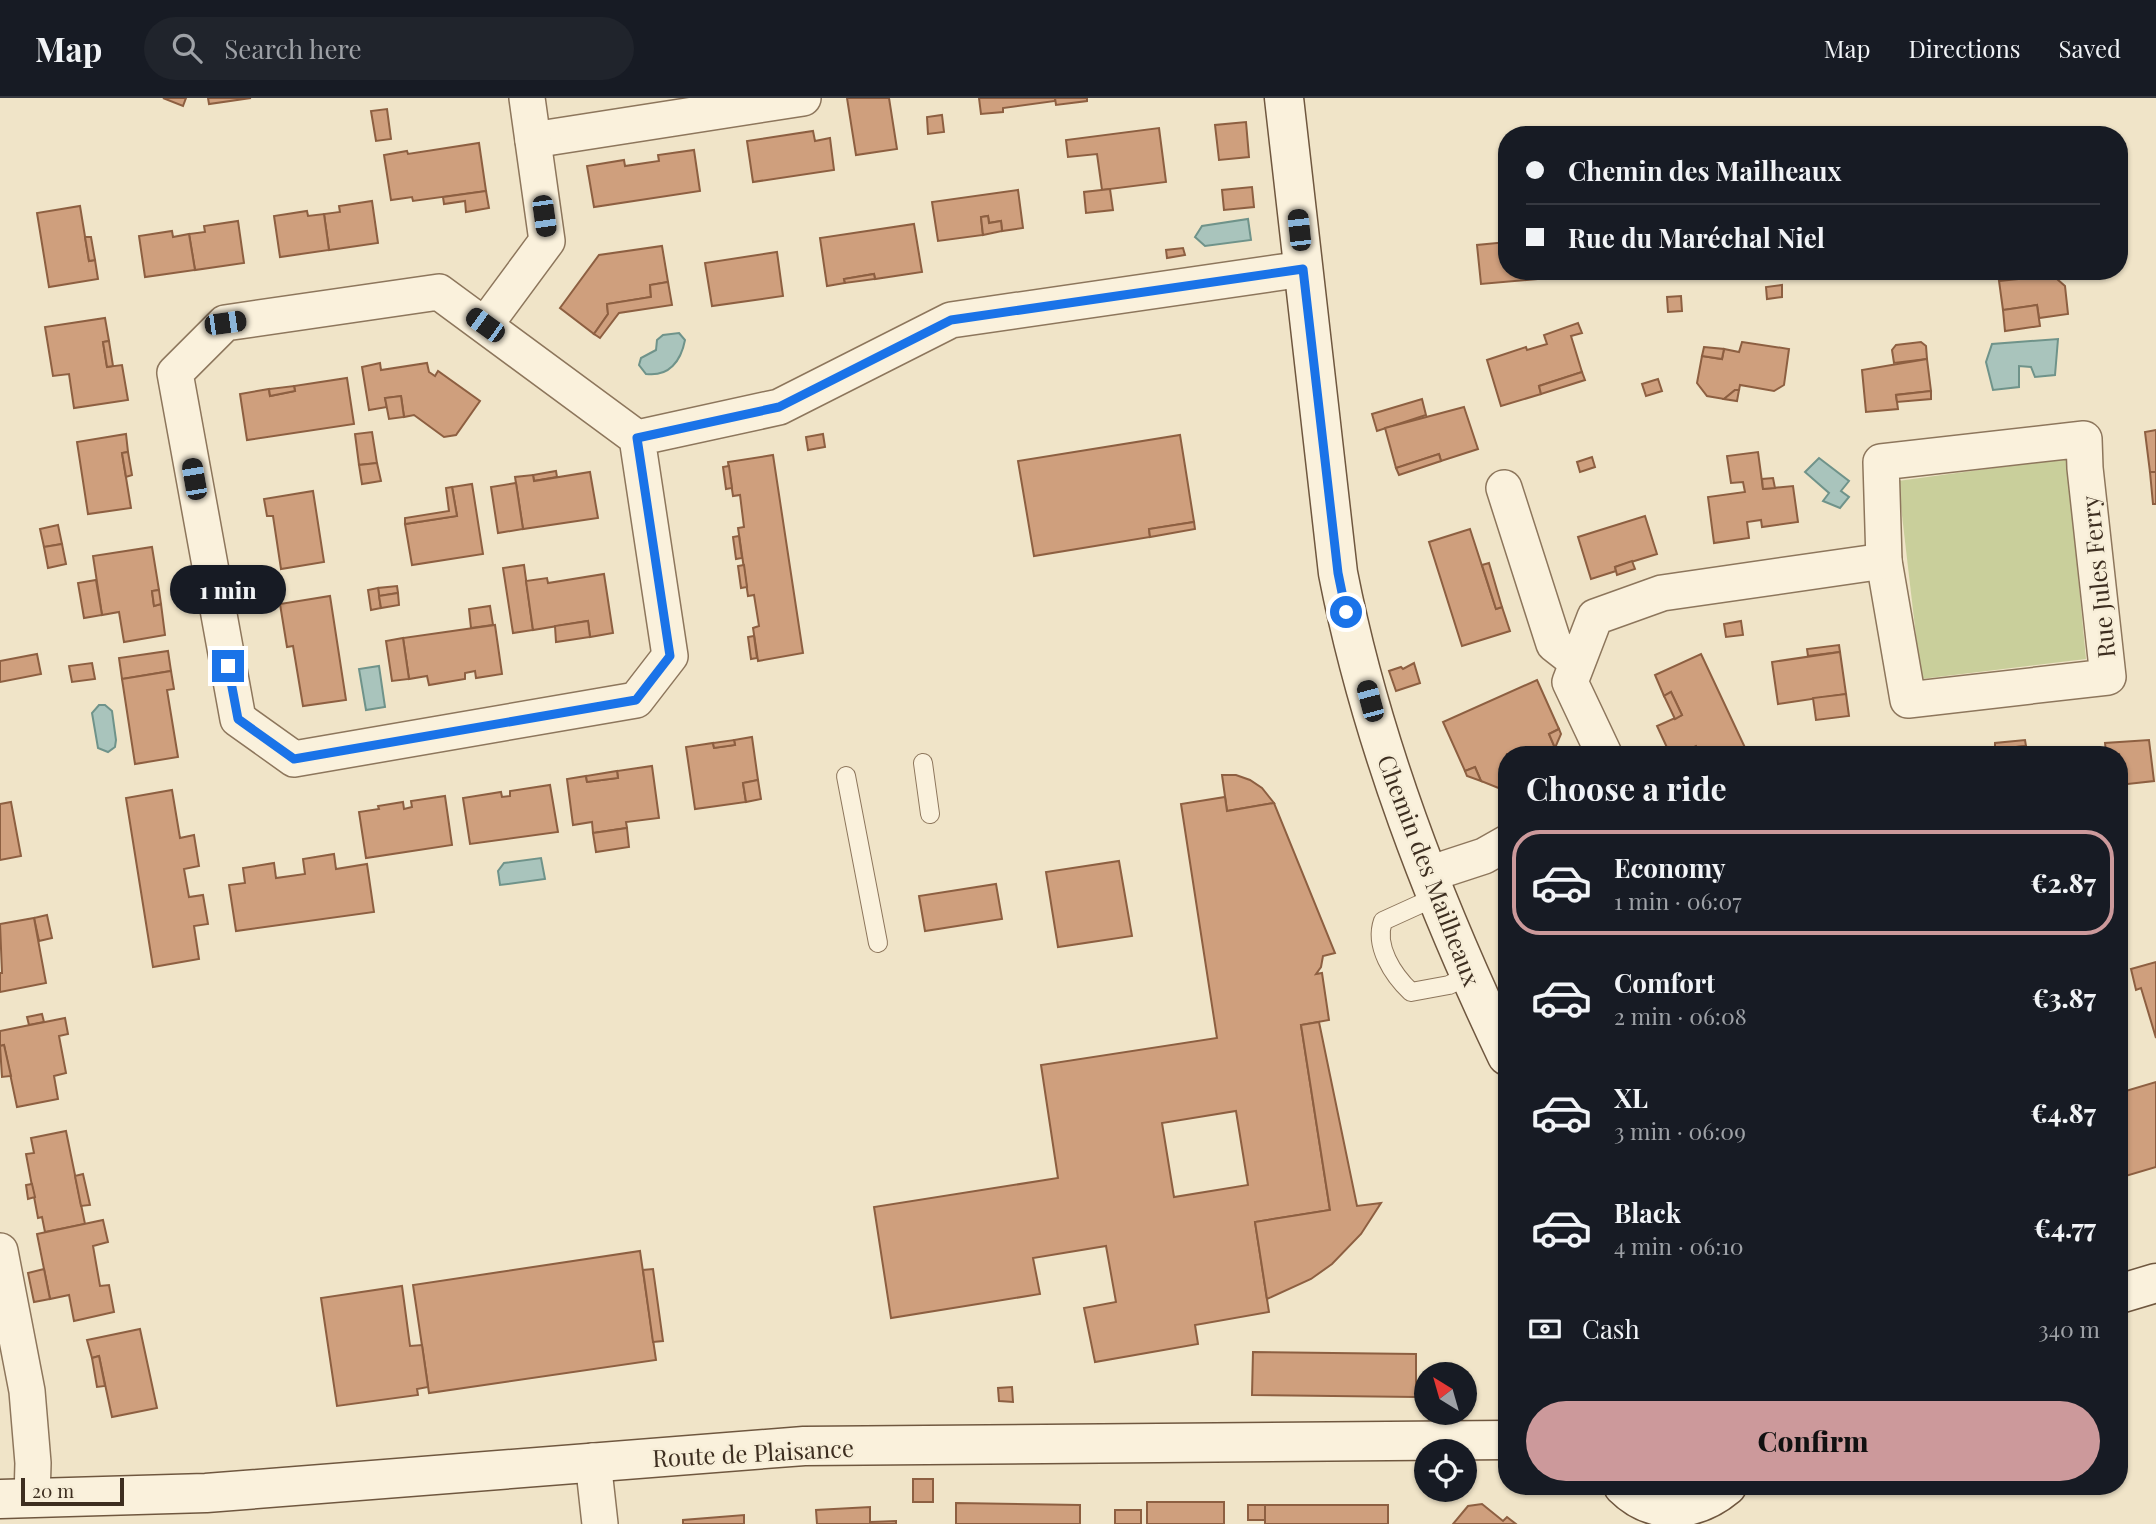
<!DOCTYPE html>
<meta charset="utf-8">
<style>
body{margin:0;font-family:"Playfair Display",serif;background:#20242c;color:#f1f3f6;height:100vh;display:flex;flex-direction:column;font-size:26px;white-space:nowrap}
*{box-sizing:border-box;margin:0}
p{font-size:23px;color:#9ea1a6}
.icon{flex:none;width:38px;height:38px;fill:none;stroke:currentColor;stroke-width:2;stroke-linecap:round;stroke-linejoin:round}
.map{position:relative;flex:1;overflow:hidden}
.drawer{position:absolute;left:1498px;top:648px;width:630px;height:749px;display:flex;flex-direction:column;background:#171b24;border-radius:28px;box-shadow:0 2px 5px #0004}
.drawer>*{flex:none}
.top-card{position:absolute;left:1498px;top:28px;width:630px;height:154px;border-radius:28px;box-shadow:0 2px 5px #0004;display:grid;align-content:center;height:154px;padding:0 28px;background:#171b24}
.needle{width:46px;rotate:323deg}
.controls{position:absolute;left:1414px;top:1264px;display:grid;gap:14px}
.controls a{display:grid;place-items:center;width:63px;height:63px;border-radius:50%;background:#171b24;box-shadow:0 2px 5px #0004;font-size:35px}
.scale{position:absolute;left:21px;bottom:18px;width:103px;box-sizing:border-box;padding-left:7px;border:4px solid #3d2e20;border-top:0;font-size:19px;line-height:24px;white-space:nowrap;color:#3d2e20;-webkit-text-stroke:5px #f7eed8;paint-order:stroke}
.end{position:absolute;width:32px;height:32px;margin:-16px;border:9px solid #1a73e8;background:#fff;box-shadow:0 0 0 4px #fff}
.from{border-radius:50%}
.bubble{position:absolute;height:49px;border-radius:24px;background:#171b24;box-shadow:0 2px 5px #0004;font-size:23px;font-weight:800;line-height:49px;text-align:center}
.car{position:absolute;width:21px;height:42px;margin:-21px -10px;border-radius:9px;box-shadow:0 0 5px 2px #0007;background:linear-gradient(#222 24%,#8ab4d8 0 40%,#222 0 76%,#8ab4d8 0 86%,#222 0)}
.top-card b{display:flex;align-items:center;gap:24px;height:66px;font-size:26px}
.top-card b+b{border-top:2px solid #363941}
.top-card i{width:18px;height:18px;background:#f1f3f6}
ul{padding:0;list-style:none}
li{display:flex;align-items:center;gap:21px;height:105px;margin:0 14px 10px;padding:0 14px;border:4px solid transparent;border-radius:28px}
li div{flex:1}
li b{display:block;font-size:26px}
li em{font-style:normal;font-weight:800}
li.selected{border-color:#cc999b}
li>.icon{width:63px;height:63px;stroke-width:1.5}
h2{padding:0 28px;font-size:32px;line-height:84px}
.pay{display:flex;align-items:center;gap:18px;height:77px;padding:0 28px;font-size:26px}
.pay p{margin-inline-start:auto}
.action{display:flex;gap:14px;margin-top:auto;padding:14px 28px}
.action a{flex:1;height:80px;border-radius:42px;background:#cc999b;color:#111;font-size:28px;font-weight:800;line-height:80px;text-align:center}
header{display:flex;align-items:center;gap:42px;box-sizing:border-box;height:98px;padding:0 35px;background:#171b24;border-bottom:2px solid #363941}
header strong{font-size:33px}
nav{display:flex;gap:38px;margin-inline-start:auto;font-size:24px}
.search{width:490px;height:63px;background:#20242c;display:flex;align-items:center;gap:18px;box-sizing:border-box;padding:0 24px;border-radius:38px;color:#9ea1a6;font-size:26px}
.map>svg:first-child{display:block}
.green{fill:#c9cf9b}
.water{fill:#a9c4bc;stroke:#6f938a;stroke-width:2}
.building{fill:#cf9f7d;stroke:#8d5f41;stroke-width:2;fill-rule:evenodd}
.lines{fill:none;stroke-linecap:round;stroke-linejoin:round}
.lane-casing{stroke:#8d765c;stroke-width:20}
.street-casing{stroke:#8d765c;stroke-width:38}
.secondary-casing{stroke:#6f573f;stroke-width:41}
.lane{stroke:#faf1dc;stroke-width:18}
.street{stroke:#faf1dc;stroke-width:35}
.secondary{stroke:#faf1dc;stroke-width:38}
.route{stroke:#1a73e8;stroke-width:9}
.labels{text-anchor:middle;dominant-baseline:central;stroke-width:5;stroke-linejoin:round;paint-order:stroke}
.street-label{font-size:24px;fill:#3d2e20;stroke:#f7eed8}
</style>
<header>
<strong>Map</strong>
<div class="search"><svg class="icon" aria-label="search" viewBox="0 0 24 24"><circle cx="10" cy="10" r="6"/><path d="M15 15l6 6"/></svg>Search here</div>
<nav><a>Map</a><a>Directions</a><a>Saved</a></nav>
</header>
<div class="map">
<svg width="2156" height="1426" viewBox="0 0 2156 1426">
<rect width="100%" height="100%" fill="#f0e4c8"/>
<!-- green -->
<polygon class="green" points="2067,360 2086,561 1921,581 1898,383"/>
<!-- water -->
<g class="water">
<polygon points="1248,121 1251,142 1205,148 1195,139 1202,128"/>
<path d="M679,235L685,242C681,263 669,279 646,276L639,267L641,260L656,252L657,242L663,237Z"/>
<polygon points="2058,241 2055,277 2035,279 2031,269 2019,268 2019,289 1993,292 1986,264 1992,246"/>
<polygon points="1819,360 1849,383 1841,393 1849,399 1840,410 1823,403 1829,395 1805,374"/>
<polygon points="379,568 385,609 366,612 359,571"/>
<polygon points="99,607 105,607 112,613 116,642 115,649 108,654 98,650 92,615"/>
<polygon points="541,760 545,781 500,787 498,773 504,765"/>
</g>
<!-- building -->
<g class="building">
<polygon points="163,0 186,0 183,8"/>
<polygon points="208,0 251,0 209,6"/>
<polygon points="847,0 889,0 897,51 856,57"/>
<polygon points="979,0 1055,0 1055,3 1003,10 1003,14 981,16"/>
<polygon points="1055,0 1087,0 1087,3 1056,7"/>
<polygon points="387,11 391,41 376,43 371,13"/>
<polygon points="942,17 944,34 928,36 927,19"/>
<polygon points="1246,24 1249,59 1219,62 1215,27"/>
<polygon points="1159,30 1166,84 1102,92 1097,56 1068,59 1066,42"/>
<polygon points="813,33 815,43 830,40 834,72 753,84 747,43"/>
<polygon points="479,45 486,93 413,103 412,99 391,102 384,57 407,53 408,56"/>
<polygon points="694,52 700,93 594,109 587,68 624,62 625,68 659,63 658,57"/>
<polygon points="1252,89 1254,109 1224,112 1222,92"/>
<polygon points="1110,91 1113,112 1086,115 1084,94"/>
<polygon points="1018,92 1023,130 1002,133 1001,123 989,125 988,118 981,119 983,137 938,143 932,104"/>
<polygon points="486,93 489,110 466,114 465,103 444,106 443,99"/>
<polygon points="372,103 378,145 329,152 324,116 340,114 339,108"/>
<polygon points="80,108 89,163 95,162 98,181 49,189 37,115"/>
<polygon points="307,113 308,118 324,116 329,152 280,159 274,118"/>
<polygon points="988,118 989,125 1001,123 1002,133 983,137 981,119"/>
<polygon points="238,123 244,165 195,172 189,136 205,134 204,128"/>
<polygon points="914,126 922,174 875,181 874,176 844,181 845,185 827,188 820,140"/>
<polygon points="172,133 173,139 189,136 195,172 145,179 139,138"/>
<polygon points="85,139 91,139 95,162 89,163"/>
<polygon points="1507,144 1507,173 1559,173 1559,179 1481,186 1477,147"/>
<polygon points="662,148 668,184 650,187 651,199 607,206 608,216 594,236 560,210 599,157"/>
<polygon points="1183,150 1185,157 1167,160 1166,152"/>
<polygon points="777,154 783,198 712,208 705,165"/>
<polygon points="2003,173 2023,173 2018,181 2004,183"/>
<polygon points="2023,173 2062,173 2057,181 2065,188 2068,216 2039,220 2037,207 2003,212 1999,183 2018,181"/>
<polygon points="874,176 875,181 845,185 844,181"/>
<polygon points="668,184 672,207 619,215 600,240 594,236 608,216 607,206 651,199 650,187"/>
<polygon points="1782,187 1782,199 1767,201 1766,189"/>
<polygon points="1681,198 1682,213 1668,214 1667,199"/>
<polygon points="2037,207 2040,228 2005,233 2003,212"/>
<polygon points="105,220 109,243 103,244 107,269 122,267 128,302 74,310 69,276 53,278 45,229"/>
<polygon points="1578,225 1582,235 1571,238 1582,274 1539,288 1541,296 1501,308 1487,262 1526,249 1527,252 1547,246 1544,237"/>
<polygon points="109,243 113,268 107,269 103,244"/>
<polygon points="1742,244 1789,251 1784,287 1774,293 1740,287 1739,292 1735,292 1724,301 1707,298 1697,285 1702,258 1722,261 1724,251 1739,254"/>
<polygon points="1921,244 1926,248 1927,261 1894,265 1892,252 1896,247"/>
<polygon points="1704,249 1724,251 1722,261 1702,258"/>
<polygon points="1927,261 1931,293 1896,297 1898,311 1866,314 1862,272"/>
<polygon points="380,265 381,272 427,265 429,274 435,278 438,273 480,303 456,337 444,339 414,317 404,319 401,298 385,300 387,309 369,312 362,269"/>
<polygon points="1582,274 1585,282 1541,296 1539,288"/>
<polygon points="347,280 354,326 247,342 240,296 269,291 270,298 295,293 294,288"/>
<polygon points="1658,281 1662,293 1646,298 1642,286"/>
<polygon points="294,288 295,293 270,298 269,291"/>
<polygon points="1735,292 1739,292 1737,303 1724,301"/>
<polygon points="1931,293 1931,301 1897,304 1896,297"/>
<polygon points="401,298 404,319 389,321 385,300"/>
<polygon points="1422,301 1426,317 1377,333 1372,316"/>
<polygon points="1464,309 1478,351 1441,363 1439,356 1396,370 1385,330"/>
<polygon points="2156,332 2156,374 2150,374 2145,334"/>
<polygon points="372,334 377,365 359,367 355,336"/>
<polygon points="126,336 128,354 122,355 131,410 88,416 77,344"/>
<polygon points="823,336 825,349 808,352 806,339"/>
<polygon points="1180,337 1194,424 1149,431 1150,439 1034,458 1018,363"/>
<polygon points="128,354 132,377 126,379 122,355"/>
<polygon points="1758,354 1763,391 1793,388 1798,424 1762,429 1761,422 1747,424 1749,440 1714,445 1708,399 1745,394 1743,384 1731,385 1727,358"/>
<polygon points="1439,356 1441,363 1399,377 1396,370"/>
<polygon points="773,357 803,555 758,563 753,530 759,528 754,497 748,498 738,430 744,429 740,397 733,398 728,364"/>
<polygon points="1592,359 1595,369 1580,374 1577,364"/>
<polygon points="377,365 381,383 362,386 359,367"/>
<polygon points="729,368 732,390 726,391 723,369"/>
<polygon points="556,373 557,379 534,383 533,377"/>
<polygon points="590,374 598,420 523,431 515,379 533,377 534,383"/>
<polygon points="2150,374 2156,374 2156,406 2153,406"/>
<polygon points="1773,380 1775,390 1763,391 1762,381"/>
<polygon points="516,385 523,431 498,435 491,389"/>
<polygon points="472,386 483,456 412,467 405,426 457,418 452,389"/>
<polygon points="452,389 457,418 405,426 405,420 449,413 446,390"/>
<polygon points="313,393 324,464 281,471 273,418 267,418 264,401"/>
<polygon points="1645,418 1657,456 1615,469 1616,473 1591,481 1578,439"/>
<polygon points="1194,424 1195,431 1150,439 1149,431"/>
<polygon points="58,427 62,446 44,449 40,431"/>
<polygon points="1470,431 1496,511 1502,509 1510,533 1462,548 1429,444"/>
<polygon points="739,438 742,460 736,461 733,439"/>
<polygon points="62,446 66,466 48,470 44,449"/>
<polygon points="152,449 159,492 152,493 154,508 161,506 165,537 124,544 119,514 102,517 93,458"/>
<polygon points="1632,463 1635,471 1617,477 1615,469"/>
<polygon points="1489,465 1502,509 1496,511 1482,467"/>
<polygon points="524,467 533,532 513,535 503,470"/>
<polygon points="744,467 747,489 741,490 738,468"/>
<polygon points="604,476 613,535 590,539 588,523 533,532 526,483 547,480 548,485"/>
<polygon points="96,482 102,517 84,520 78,485"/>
<polygon points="397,488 398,495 379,498 378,490"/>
<polygon points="378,490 381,510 371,512 368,492"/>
<polygon points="159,492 161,506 154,508 152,493"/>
<polygon points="398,495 399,507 381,510 379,498"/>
<polygon points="330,498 346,602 303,608 293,548 287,549 280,506"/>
<polygon points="490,508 493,527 471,530 469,511"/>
<polygon points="588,523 590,539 556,544 555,528"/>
<polygon points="1741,523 1743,537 1726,539 1724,526"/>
<polygon points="495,527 502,576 476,580 475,573 465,575 465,581 429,587 427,578 409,581 403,540"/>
<polygon points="754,538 757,560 751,561 748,539"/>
<polygon points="403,540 409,581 392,583 386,543"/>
<polygon points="1839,547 1840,554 1808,558 1807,551"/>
<polygon points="168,553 171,573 122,581 119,560"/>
<polygon points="1840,554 1846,596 1778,606 1772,564"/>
<polygon points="37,556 41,576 0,584 0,563"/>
<polygon points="1701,556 1748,656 1700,656 1696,648 1679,656 1670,656 1657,628 1682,617 1671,594 1664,598 1655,577"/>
<polygon points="92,565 95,581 72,584 69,568"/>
<polygon points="1414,565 1420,585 1396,593 1389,573 1401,569 1403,571"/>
<polygon points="171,573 174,591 167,592 178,659 135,666 122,581"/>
<polygon points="1537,582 1559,631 1549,636 1555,650 1552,656 1507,656 1506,693 1481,683 1475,669 1465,673 1443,624"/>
<polygon points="1671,594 1682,617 1675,621 1664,598"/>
<polygon points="1846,596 1849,618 1816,622 1813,600"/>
<polygon points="1559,631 1561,636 1555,650 1549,636"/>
<polygon points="752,639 758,682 743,685 746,704 695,711 686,649 713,645 714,650 735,647 734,642"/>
<polygon points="734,642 735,647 714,650 713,645"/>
<polygon points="2025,642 2026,648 1995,651 1995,645"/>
<polygon points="2149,642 2154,683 2119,687 2119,656 2079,656 2106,654 2105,645"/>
<polygon points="2026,648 2027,656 1947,656 1946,651 1964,649 1965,654"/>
<polygon points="652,668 659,720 626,724 627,730 593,735 592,724 573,727 567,681 586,678 587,684 618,680 617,673"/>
<polygon points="1475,669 1481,683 1467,678 1465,673"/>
<polygon points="617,673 618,680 587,684 586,678"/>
<polygon points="1222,677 1236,677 1250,682 1262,690 1274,705 1227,713"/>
<polygon points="758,682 761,701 746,704 743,685"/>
<polygon points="550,687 558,734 470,746 463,700 501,694 502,699 510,698 510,693"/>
<polygon points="172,692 180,740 194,737 199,768 184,771 189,799 203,797 208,826 194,828 199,861 153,869 126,700"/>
<polygon points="445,698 452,747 366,760 359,714 379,711 378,708 403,704 404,711 412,709 411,703"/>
<path d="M1225,699L1227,713L1274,705L1335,855L1323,858L1321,869L1316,876L1322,875L1329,922L1301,927L1330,1112L1255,1124L1269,1214L1195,1227L1198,1246L1095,1264L1084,1210L1116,1204L1106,1148L1033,1160L1040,1196L891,1220L874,1109L1058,1080L1041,967L1217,940L1181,706ZM1236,1013L1248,1087L1174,1099L1162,1025Z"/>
<polygon points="11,704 21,758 0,762 0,706"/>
<polygon points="627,730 629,749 596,754 593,735"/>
<polygon points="334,756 336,771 367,766 374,814 236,833 229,787 245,785 243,770 274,765 276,780 305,776 303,761"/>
<polygon points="1119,763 1132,838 1058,849 1046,774"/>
<polygon points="996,786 1002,821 925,833 919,798"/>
<polygon points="47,817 52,840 39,843 34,820"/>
<polygon points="34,820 46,885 0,894 0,875 2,875 0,826"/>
<polygon points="2156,864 2156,940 2141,890 2136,892 2131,871"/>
<polygon points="42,916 44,924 29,927 27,919"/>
<polygon points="65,920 68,936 59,938 66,975 54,978 58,1001 17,1009 4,947 0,948 0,933"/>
<polygon points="1319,924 1357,1108 1381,1105 1361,1136 1332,1166 1311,1181 1267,1201 1255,1124 1330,1112 1301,927"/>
<polygon points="4,947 11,978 2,979 0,948"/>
<polygon points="2156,984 2156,1069 2119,1080 2119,995"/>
<polygon points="66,1033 85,1126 45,1134 42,1119 38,1120 26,1056 34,1055 31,1040"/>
<polygon points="83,1076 90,1107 81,1108 75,1078"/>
<polygon points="32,1086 35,1099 28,1101 26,1087"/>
<polygon points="103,1122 108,1144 93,1148 100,1188 109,1187 114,1214 74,1223 69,1197 50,1201 37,1136"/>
<polygon points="640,1153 656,1262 429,1295 413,1187"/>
<polygon points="44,1171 50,1201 34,1204 28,1175"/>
<polygon points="653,1171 663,1243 653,1244 643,1172"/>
<polygon points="402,1188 410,1248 422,1247 428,1289 417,1291 418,1297 337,1308 321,1200"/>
<polygon points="140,1231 157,1310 112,1319 99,1258 92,1260 87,1242"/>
<polygon points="1253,1254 1416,1256 1416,1299 1252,1297"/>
<polygon points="99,1258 105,1288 97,1289 92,1260"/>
<polygon points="1012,1289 1013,1304 999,1303 998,1290"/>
<rect x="913" y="1381" width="20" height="23"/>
<rect x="1147" y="1404" width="77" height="22"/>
<polygon points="956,1405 1080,1407 1080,1426 956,1426"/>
<polygon points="1482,1406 1503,1423 1507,1419 1516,1426 1453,1426 1468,1408"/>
<rect x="1248" y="1407" width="17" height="15"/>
<rect x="1265" y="1407" width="123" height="19"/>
<polygon points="870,1409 870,1424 896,1423 896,1426 817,1426 816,1412"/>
<rect x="1115" y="1412" width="26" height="14"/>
<polygon points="744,1417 744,1426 683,1426 683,1422"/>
</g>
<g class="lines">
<defs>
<g id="lane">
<polyline points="923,665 930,716"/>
<polyline points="846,678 878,845"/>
<path d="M1438,798L1383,823C1374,848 1393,877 1411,894L1449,887L1470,877"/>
</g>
<g id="street">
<polyline points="533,42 803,0"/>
<polyline points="485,227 547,143 527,0"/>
<polyline points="637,340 670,558 636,602 294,661 238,621 175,275 225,225 439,194 637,340 779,309 951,222 1303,171"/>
<polygon points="2084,341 2085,370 2108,579 1908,602 1884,463 1881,364"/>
<polyline points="1504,390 1554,546 1577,564"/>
<polyline points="1604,656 1570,584 1595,519 1662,495 1884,463"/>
<polyline points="1429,776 1484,758 1507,745"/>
<polyline points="0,1153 27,1293 33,1365 32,1401"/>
<polyline points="593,1363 600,1426"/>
</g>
<g id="secondary">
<path d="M1284,0L1338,475C1371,643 1434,805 1507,958"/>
<polyline points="2119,1196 2156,1185"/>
<path d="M1623,1388C1654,1419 1696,1414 1727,1388"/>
<polyline points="0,1401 206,1395 804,1348 1507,1342"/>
</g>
</defs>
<!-- lane casing -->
<use href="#lane" class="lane-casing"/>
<!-- street casing -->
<use href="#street" class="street-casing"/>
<!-- secondary casing -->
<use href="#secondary" class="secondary-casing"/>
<!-- lane -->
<use href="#lane" class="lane"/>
<!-- street -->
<use href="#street" class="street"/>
<!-- secondary -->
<use href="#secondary" class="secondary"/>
</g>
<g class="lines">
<!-- route -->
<polyline class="route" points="228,568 238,621 294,661 636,602 670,558 637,340 779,309 951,222 1303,171 1338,475 1346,514"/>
</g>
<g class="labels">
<!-- street labels -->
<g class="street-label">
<text transform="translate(2097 479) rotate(-96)">Rue Jules Ferry</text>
<text transform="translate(1430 772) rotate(69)">Chemin des Mailheaux</text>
<text transform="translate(753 1354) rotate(-3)">Route de Plaisance</text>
</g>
</g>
</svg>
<div class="controls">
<a><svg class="needle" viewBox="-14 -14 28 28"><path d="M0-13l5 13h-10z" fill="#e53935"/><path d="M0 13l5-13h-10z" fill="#9ea1a6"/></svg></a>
<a><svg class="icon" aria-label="locate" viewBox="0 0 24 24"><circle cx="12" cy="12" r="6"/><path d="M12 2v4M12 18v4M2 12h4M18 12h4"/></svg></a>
</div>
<div class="scale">20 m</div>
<i class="end from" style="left:1346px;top:514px"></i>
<i class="end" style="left:228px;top:568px"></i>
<div class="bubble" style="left:170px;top:467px;width:116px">1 min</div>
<i class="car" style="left:544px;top:118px;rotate:172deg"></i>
<i class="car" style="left:1299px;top:132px;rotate:354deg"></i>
<i class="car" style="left:225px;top:225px;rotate:82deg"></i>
<i class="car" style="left:485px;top:227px;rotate:306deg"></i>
<i class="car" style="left:194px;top:381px;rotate:350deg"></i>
<i class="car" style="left:1370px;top:603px;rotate:345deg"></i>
<div class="top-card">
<b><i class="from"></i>Chemin des Mailheaux</b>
<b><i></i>Rue du Maréchal Niel</b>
</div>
<section class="drawer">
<h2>Choose a ride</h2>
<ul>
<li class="selected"><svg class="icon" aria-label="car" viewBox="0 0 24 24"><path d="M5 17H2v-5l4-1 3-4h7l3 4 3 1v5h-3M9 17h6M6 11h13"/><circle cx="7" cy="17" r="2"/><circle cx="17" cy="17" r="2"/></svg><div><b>Economy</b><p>1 min · 06:07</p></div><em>€2.87</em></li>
<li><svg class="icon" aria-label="car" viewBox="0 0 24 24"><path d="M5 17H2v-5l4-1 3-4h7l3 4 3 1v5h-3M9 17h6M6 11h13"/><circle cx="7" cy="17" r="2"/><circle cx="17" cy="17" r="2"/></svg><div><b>Comfort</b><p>2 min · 06:08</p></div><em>€3.87</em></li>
<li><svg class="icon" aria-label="car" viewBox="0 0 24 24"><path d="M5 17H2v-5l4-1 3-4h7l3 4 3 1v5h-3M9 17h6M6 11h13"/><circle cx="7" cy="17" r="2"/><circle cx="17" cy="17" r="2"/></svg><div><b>XL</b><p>3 min · 06:09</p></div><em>€4.87</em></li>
<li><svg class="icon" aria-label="car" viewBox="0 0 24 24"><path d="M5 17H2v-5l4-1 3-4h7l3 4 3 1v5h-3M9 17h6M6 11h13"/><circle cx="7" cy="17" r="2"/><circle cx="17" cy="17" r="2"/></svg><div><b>Black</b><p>4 min · 06:10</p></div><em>€4.77</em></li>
</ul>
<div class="pay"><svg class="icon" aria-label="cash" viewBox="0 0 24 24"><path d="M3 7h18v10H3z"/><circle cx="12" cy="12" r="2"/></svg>Cash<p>340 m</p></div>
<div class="action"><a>Confirm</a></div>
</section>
</div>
